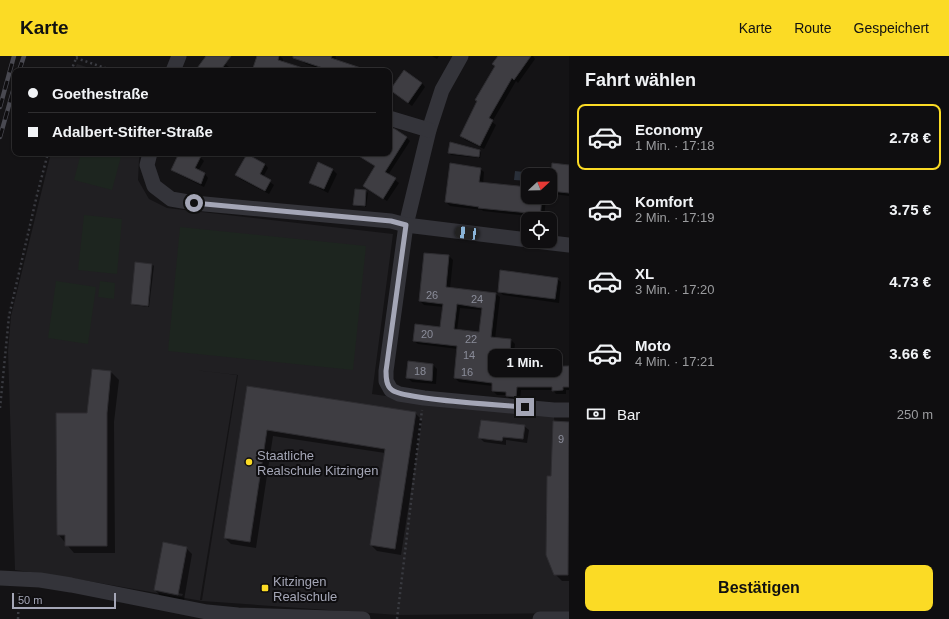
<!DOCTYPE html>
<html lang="de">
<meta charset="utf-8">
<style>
body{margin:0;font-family:Arial,sans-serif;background:#1d1c1e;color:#f1f3f6;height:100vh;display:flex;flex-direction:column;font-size:15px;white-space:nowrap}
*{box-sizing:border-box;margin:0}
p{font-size:13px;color:#9b9c9f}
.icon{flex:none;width:22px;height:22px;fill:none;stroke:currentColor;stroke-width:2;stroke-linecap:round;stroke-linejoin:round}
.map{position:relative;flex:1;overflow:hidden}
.panel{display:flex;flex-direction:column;background:#0f0e10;width:380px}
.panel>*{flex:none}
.top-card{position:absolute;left:12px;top:12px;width:380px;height:88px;border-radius:8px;box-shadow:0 1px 3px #0004,0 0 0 1px #2f2e30;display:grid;align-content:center;height:88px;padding:0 16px;background:#0f0e10}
.needle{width:26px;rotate:68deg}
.tools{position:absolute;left:521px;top:112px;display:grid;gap:8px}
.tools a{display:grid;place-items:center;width:36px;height:36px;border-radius:8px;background:#0f0e10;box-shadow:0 1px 3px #0004,0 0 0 1px #2f2e30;font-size:20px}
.scale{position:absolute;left:12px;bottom:10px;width:104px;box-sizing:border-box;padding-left:4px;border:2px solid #a4a6b6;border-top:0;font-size:11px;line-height:14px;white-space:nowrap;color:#a4a6b6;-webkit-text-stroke:3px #0f0e10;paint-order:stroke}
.end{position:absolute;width:18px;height:18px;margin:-9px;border:5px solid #a4a6b6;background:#111;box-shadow:0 0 0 2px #111}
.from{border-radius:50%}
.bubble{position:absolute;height:28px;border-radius:8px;background:#0f0e10;box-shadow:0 1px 3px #0004,0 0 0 1px #2f2e30;font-size:13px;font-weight:700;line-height:28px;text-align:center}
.car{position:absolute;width:12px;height:24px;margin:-12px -6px;border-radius:5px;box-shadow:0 0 3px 1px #0007;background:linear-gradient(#222 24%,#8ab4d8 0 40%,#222 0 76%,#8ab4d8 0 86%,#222 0)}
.top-card b{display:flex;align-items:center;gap:14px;height:38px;font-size:15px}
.top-card b+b{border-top:1px solid #2f2e30}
.top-card i{width:10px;height:10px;background:#f1f3f6}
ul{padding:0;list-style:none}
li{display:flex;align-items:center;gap:12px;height:66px;margin:0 8px 6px;padding:0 8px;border:2px solid transparent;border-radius:8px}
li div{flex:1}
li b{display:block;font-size:15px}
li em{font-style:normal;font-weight:700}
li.on{border-color:#fbdb25}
li>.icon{width:36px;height:36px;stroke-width:1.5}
h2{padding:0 16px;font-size:18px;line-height:48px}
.pay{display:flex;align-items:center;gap:10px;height:44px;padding:0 16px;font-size:15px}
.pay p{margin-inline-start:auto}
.cta{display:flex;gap:8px;margin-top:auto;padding:8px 16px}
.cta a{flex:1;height:46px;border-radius:8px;background:#fbdb25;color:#111;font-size:16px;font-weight:700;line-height:46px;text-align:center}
header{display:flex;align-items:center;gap:24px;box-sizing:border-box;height:56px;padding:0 20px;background:#fbdb25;color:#111}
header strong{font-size:19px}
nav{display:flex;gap:22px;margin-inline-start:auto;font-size:14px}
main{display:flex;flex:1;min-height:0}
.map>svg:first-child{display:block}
.built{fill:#201f22;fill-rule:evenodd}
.green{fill:#1d251f}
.water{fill:#292f39}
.shadow{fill:#0007;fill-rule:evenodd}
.building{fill:#3e3d42;stroke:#2e2d31;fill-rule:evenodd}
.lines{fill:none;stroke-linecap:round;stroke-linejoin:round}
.path{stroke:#3a3b41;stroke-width:2.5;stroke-dasharray:2 3;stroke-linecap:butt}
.minor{stroke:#34343a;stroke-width:15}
.rail-casing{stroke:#494951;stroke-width:4.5}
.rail{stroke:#0f0e10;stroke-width:3;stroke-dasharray:9;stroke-linecap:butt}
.route{stroke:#a4a6b6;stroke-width:5}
.poi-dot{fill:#fbdb25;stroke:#0f0e10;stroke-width:1.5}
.labels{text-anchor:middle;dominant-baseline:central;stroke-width:4;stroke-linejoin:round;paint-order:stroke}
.number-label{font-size:11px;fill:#8a8c99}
.poi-label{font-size:13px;fill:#a4a6b6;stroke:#0f0e10;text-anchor:start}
</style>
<header>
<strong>Karte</strong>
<nav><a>Karte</a><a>Route</a><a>Gespeichert</a></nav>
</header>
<main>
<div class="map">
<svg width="569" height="563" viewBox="0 0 569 563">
<rect width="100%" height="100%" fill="#141315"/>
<!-- built -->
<g class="built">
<polygon points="77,8 99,15 74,15"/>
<path d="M51,97H140L139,104L138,124L149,143L167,152L393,178L372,338L421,345L554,361L569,491V557L398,559L202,545L71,522L15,514L8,295L11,260ZM186,313L238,319L202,544H200L237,319Z"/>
</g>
<!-- green -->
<g class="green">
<polygon points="81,97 122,97 112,134 74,124"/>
<polygon points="84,159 122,163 117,218 78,214"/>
<polygon points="180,171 366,190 353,314 168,295"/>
<polygon points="56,225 96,231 88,288 48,282"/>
<polygon points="100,225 115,227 114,243 98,241"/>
</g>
<!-- water -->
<polygon class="water" points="515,115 532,117 531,119 528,119 528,125 514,124"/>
<!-- shadow -->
<g class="shadow">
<polygon points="208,0 216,0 229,11 226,15 200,15"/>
<polygon points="267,0 280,0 283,3 280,15 262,15"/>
<polygon points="303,0 336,0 335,4 365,15 326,15 306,8 302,5"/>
<polygon points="432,0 439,0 437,3"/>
<polygon points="499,0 533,0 535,3 518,27 516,25 492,66 496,69 484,93 465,84 461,80 496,10"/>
<polygon points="422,27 425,31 412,50 395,37"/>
<polygon points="389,77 406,81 410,85 388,119 399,127 387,145 364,130 376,111 366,103 370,97 389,97"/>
<polygon points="480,95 481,96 480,102 451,99 449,97"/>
<polygon points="180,97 191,97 200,101 204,105 198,115 205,118 208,122 204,131 176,117 172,113"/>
<polygon points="265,108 268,112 263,121 274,129 269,138 240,123 236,119"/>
<polygon points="319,108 333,114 337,118 328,137 315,130 311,126"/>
<polygon points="553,108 569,110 569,140 554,138 550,134"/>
<polygon points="480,113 484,116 483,128 528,132 528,141 546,141 544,163 532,163 529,160 483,155 482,154 450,150 446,146"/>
<polygon points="366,135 368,137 366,151 356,150 354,148"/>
<path d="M425,198L449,200L453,204L450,232L496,238L500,241L495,283L511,284L515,288L512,312L569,311V334H566V338H556L553,334H521L520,345L510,344L507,339H497L493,335V330L459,326L455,322L458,293L418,288L414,285L441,272L444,251L424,249L420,245ZM460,252L483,254L480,277L457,274Z"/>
<polygon points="152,208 154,210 149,251 133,249 132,247"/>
<polygon points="557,223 561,226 559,247 503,239 499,235"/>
<polygon points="409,307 433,309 437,313 436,328 412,326 408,322"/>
<polygon points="111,316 119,324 114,366 115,497 74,497 58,478 88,358"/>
<polygon points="248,331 415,357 422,364 401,499 377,495 371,489 385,397 273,380 256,492 231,488 225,482"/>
<polygon points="554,366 569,367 569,525 562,525 555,518 552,421"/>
<polygon points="524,370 529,374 527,387 506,384 506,389 484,386 480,382"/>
<path d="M186,492L192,498L184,544L161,540L155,534ZM161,534L183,538L182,540L161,536Z"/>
</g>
<!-- building -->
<g class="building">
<polygon points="206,0 231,0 220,15 195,15"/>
<polygon points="257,0 279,0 278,4 306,13 305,15 252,15"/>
<polygon points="293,0 332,0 331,2 364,13 364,15 332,15 293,2"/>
<polygon points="498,0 531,0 514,24 512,22 489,62 493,64 480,90 460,80 477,45 475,44 495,10 492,8"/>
<polygon points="404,14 422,27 408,47 390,34"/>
<polygon points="389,71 395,73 407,81 385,116 396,122 383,143 363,130 375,110 354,97 389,97"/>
<polygon points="450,86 480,94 479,101 448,97"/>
<polygon points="179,97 194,97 201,100 195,112 205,117 201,128 171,114"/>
<polygon points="247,98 265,108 260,118 271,124 265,135 235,119"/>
<polygon points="318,106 333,113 324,133 309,127"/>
<polygon points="450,107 481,112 479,126 528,131 528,141 542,141 540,162 529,161 529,157 478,152 479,151 445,146"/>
<polygon points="552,107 569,109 569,137 550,135"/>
<polygon points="355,133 366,134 365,150 353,149"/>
<path d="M424,197L449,199L446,231L496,237L491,281L511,283L509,311L569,310V331H563V334L552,335V331H517L516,341L506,340V336L492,335V327L454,322L457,290L413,285L415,268L440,271L443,248L419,245ZM457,248L482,252L479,276L454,273Z"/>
<polygon points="135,206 152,208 148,250 131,248"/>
<polygon points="500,214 558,222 555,243 498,236"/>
<polygon points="408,305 433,308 432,325 406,322"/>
<polygon points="92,313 111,315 107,357 107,490 65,490 65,479 57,479 56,357 87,357"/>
<polygon points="247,330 416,356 395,493 370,489 385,393 267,374 250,486 224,482"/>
<polygon points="481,364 525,369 523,383 503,381 502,385 478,382"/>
<polygon points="553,365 569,366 568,519 554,519 546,499 547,420 551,420"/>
<polygon points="163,486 187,491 178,539 154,534"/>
</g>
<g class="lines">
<!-- path -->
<g class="path">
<polyline points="76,2 114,15"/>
<polyline points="71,15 77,0"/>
<polyline points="0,352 9,260 37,139 48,97"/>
<polyline points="18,563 19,537"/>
<polyline points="397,563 422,354"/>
</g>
<!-- minor -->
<g class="minor">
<polyline points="461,0 442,34 429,74 406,169 386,315 386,325 391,334 399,338 424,342 554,354 569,354"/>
<polyline points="173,15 179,0"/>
<polyline points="389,62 429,74"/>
<polyline points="150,97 147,109 154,130 171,143 194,147 391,165 406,169 528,184"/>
<polyline points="535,185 569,189"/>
<polyline points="0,522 40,524 71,529 207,556 238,559 363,563"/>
<polyline points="540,563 569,563"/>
</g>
<defs>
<g id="rail">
<polyline points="19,15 24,0"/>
<polyline points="0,51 14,0"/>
<polyline points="0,81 15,28"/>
</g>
</defs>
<!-- rail casing -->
<use href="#rail" class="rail-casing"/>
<!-- rail -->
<use href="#rail" class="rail"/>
</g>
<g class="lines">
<!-- route -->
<path class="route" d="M194,147L391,165L406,169L386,315C386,321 386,330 392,334C405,344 502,349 525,351"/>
</g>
<!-- markers -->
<g class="poi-dot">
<circle cx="249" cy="406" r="4"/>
<rect x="261" y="528" width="8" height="8" rx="2"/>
</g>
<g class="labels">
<!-- number labels -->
<g class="number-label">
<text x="432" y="239">26</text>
<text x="477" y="243">24</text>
<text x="427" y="278">20</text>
<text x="471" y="283">22</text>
<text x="469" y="299">14</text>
<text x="420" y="315">18</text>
<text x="467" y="316">16</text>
<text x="561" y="383">9</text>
</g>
<!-- poi labels -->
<g class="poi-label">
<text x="257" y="399">Staatliche<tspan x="257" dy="15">Realschule Kitzingen</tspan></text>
<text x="273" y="525">Kitzingen<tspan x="273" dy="15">Realschule</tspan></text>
</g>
</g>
</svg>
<div class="tools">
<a><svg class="needle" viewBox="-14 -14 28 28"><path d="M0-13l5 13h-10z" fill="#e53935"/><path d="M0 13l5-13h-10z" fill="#9b9c9f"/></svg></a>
<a><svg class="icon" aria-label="locate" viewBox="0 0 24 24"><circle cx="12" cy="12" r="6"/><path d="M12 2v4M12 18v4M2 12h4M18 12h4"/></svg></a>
</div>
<div class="scale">50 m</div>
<i class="end from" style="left:194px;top:147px"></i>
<i class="end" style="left:525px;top:351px"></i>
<div class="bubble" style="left:488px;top:293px;width:74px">1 Min.</div>
<i class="car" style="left:467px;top:177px;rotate:277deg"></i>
<div class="top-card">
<b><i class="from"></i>Goethestraße</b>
<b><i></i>Adalbert-Stifter-Straße</b>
</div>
</div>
<section class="panel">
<h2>Fahrt wählen</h2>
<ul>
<li class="on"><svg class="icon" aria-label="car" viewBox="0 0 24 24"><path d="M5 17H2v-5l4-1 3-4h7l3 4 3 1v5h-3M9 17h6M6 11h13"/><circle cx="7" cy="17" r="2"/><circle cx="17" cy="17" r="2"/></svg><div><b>Economy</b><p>1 Min. · 17:18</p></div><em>2.78 €</em></li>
<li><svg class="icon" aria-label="car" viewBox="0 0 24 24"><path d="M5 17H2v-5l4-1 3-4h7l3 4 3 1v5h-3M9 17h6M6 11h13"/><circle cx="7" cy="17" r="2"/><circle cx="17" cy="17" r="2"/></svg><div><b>Komfort</b><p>2 Min. · 17:19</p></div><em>3.75 €</em></li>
<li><svg class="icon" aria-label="car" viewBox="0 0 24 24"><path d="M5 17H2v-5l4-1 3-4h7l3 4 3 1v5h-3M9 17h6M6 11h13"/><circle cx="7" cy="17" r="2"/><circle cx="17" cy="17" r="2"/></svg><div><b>XL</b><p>3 Min. · 17:20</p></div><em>4.73 €</em></li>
<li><svg class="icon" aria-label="car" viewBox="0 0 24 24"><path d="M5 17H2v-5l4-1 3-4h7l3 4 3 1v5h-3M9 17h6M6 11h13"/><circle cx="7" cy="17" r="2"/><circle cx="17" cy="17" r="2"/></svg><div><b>Moto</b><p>4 Min. · 17:21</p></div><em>3.66 €</em></li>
</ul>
<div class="pay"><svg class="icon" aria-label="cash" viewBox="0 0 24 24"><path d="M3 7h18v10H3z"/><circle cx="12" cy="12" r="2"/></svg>Bar<p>250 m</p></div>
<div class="cta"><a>Bestätigen</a></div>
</section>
</main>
